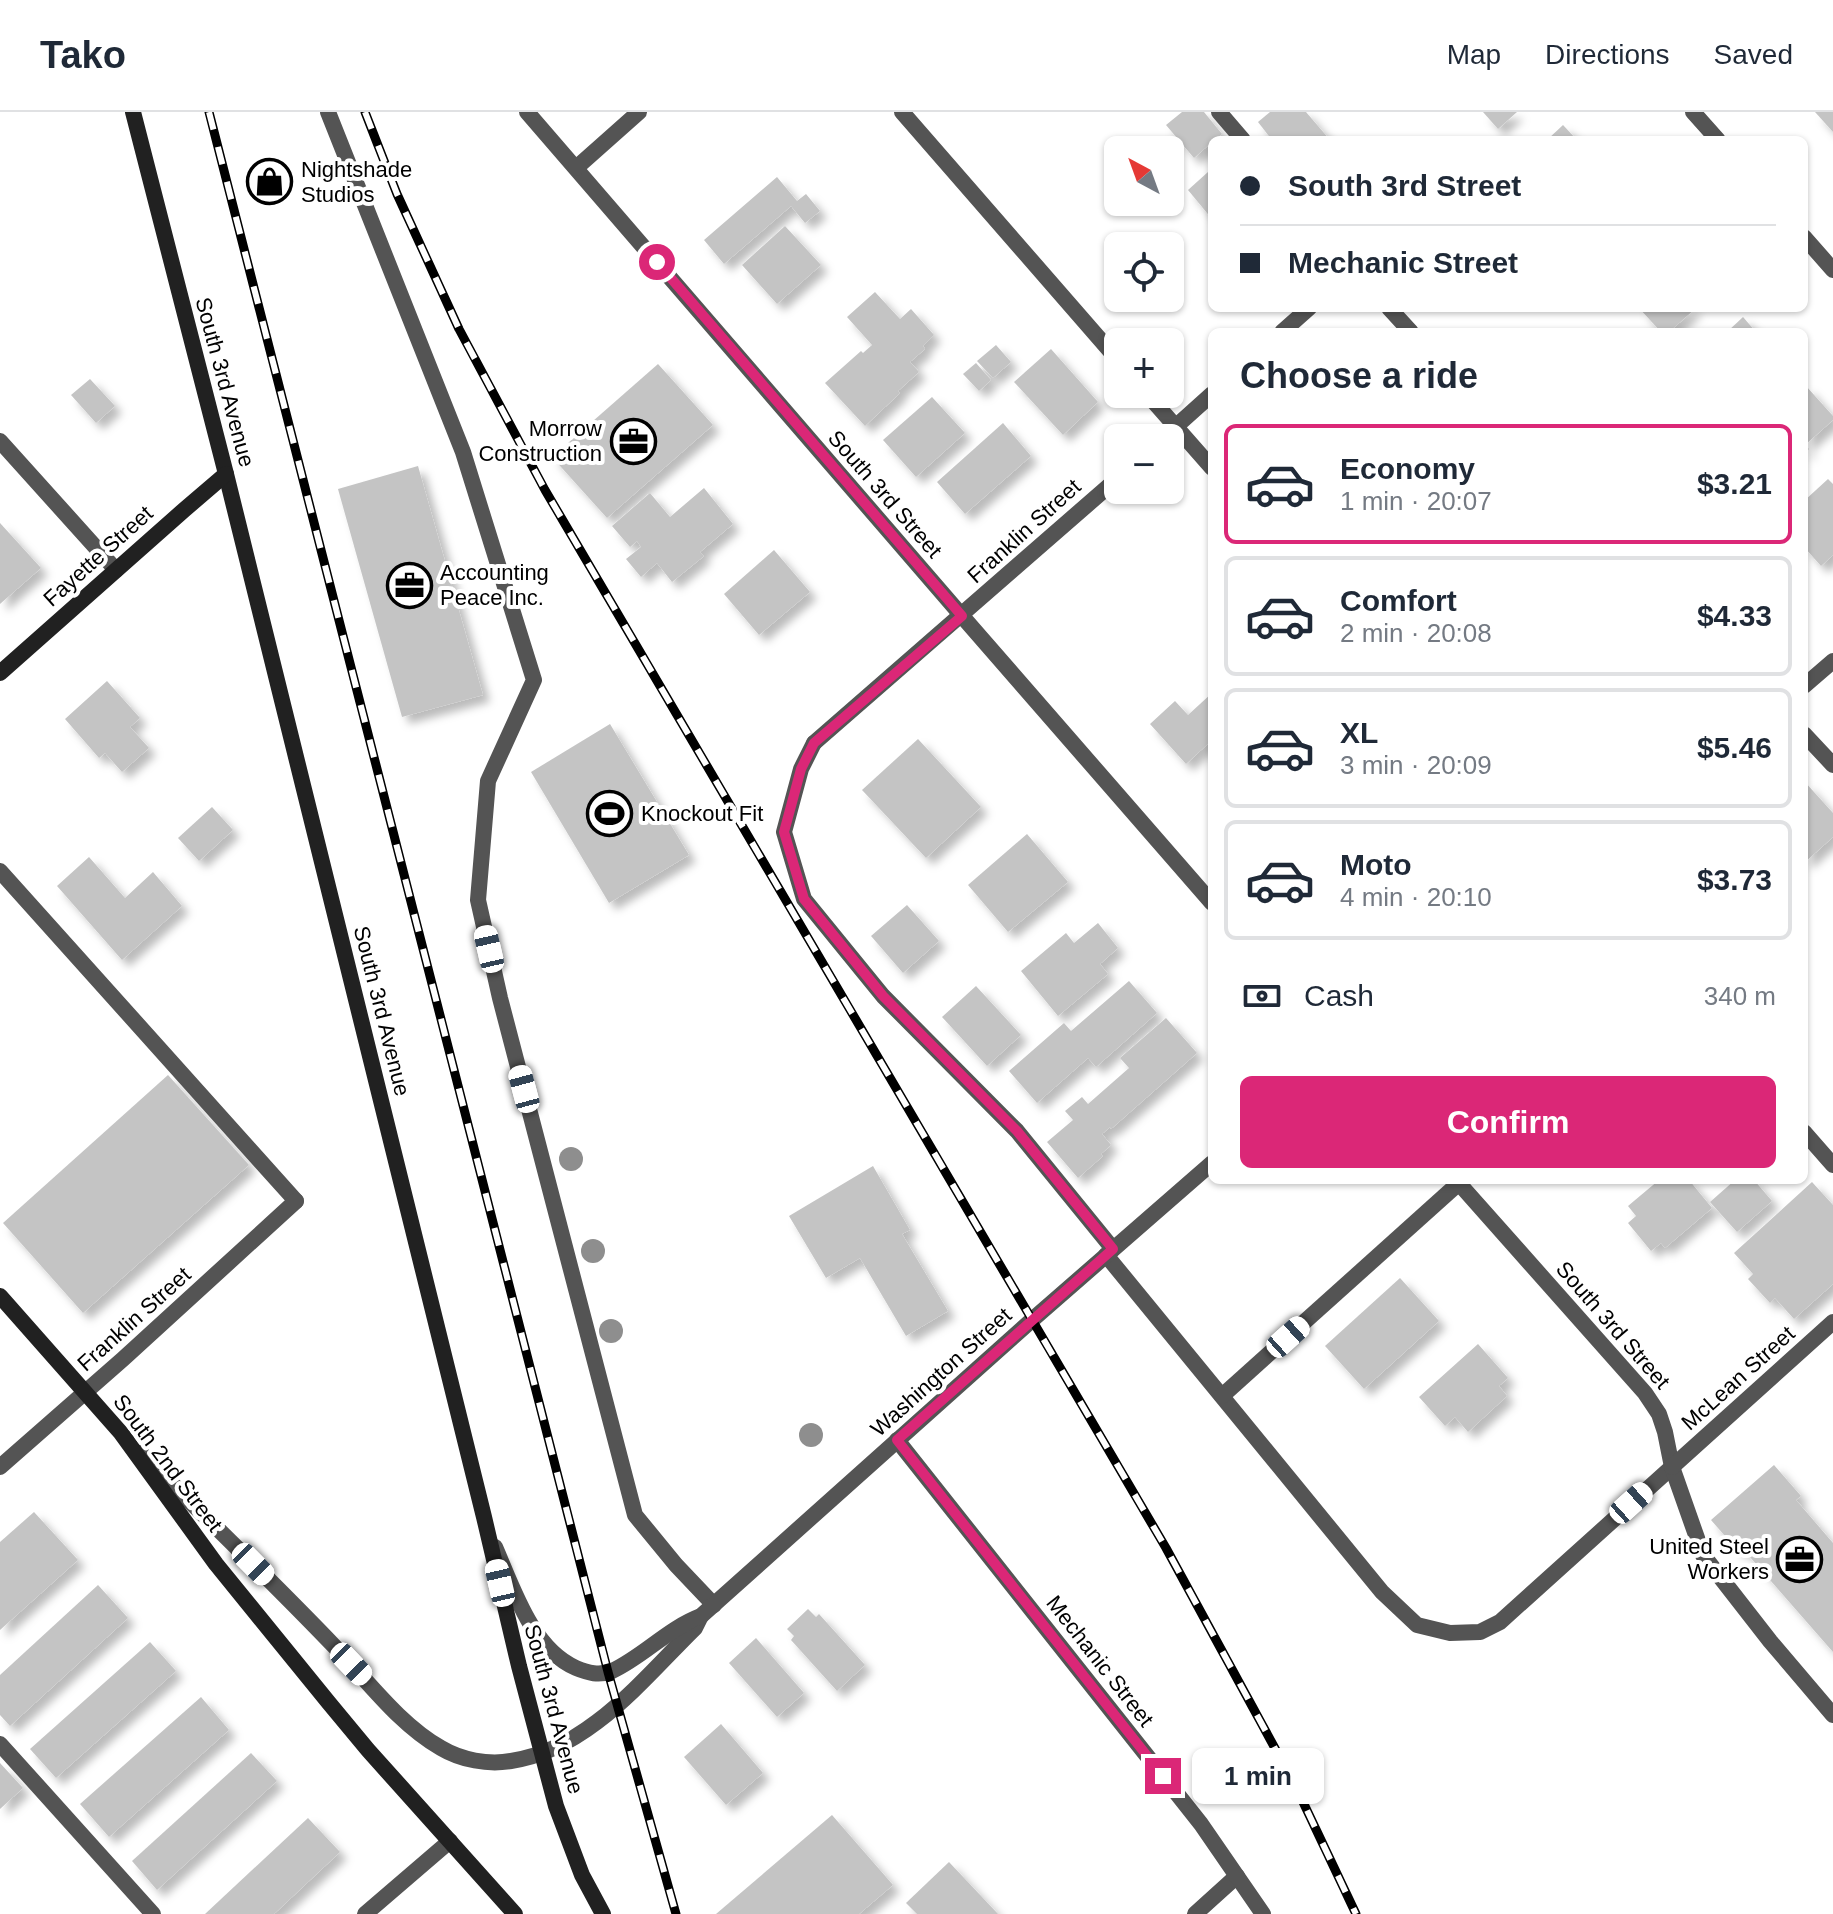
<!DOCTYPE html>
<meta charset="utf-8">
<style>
body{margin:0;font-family:Helvetica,sans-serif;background:#f2f2f3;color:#1f2937;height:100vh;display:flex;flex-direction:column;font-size:30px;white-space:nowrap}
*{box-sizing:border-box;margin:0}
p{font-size:26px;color:#747a83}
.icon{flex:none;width:44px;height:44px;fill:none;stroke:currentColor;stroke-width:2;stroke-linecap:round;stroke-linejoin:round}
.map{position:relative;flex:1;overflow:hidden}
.drawer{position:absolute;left:1208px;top:216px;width:600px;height:856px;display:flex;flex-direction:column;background:#fff;border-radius:12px;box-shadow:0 2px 6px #0004}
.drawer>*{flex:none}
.top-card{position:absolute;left:1208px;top:24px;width:600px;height:176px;border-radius:12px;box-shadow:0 2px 6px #0004;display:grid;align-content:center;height:176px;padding:0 32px;background:#fff}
.needle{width:52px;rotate:319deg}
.tools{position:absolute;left:1104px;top:24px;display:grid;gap:16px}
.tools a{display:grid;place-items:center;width:80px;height:80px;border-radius:12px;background:#fff;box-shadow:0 2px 6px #0004;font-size:40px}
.end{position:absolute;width:36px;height:36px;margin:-18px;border:10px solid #db2777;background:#fff;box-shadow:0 0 0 4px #fff}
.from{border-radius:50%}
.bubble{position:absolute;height:56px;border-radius:12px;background:#fff;box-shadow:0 2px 6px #0004;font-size:26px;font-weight:800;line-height:56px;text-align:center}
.car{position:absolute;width:24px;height:48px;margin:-24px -12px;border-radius:10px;box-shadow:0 0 6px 2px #0007;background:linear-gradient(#fff 24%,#345 0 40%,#fff 0 76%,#345 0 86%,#fff 0)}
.top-card b{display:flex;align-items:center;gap:28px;height:76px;font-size:30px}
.top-card b+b{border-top:2px solid #e0e1e3}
.top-card i{width:20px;height:20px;background:#1f2937}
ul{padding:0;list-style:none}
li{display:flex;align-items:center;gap:24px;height:120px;margin:0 16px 12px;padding:0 16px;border:4px solid #e0e1e3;border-radius:12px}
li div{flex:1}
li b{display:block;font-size:30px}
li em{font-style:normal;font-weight:800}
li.current{border-color:#db2777}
li>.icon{width:72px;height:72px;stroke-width:1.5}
h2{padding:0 32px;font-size:36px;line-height:96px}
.pay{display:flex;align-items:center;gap:20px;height:88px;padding:0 32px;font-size:30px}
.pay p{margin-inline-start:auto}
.button{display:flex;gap:16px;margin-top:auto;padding:16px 32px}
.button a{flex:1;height:92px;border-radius:12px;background:#db2777;color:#fff;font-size:32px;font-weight:800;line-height:92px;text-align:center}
header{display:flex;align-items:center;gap:48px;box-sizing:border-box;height:112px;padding:0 40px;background:#fff;border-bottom:2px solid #e0e1e3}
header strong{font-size:38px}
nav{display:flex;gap:44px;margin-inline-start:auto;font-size:28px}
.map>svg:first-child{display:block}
.building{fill:#c4c4c4;filter:url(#shadow)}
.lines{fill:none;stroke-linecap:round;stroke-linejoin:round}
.lane{stroke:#545454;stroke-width:16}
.street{stroke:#545454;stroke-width:16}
.secondary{stroke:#212121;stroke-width:16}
.rail-casing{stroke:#000;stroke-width:9}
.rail{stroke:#fff;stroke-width:6;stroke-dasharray:18;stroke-linecap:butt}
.tree{fill:#8e8e8e}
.route{stroke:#db2777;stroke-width:10}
.labels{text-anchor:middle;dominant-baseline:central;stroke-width:8;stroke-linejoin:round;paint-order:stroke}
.poi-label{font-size:22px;fill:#000;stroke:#fff;text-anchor:start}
.street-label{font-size:22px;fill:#000;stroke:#fff}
</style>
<header>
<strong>Tako</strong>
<nav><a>Map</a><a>Directions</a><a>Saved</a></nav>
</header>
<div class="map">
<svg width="1833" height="1802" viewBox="0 0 1833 1802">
<defs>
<filter id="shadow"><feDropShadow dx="7" dy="7" stdDeviation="4" flood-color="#0004"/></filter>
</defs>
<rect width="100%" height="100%" fill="#fff"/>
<!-- building -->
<g class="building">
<polygon points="1182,0 1204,0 1222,22 1215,28 1212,28 1212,30 1194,46 1166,13"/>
<polygon points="1270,0 1306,0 1330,28 1272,28 1258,10"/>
<polygon points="1483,0 1517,0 1498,17"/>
<polygon points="1815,0 1833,0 1833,20"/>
<polygon points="1563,13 1577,28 1547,28"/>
<polygon points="1208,60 1212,64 1212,107 1188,78"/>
<polygon points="777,65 797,89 806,82 820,99 805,111 791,94 724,152 704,128"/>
<polygon points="785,114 821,153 777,192 742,153"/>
<polygon points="875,180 900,207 911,197 934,223 923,234 925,237 910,250 919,260 898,279 900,281 865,314 825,271 861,239 863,241 872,233 847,205"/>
<polygon points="1639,196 1696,196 1669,220 1661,220"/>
<polygon points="1743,205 1756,220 1727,220"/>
<polygon points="996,233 1011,250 993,266 977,249"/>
<polygon points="1051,237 1098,290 1063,323 1014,270"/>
<polygon points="976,251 991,268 979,279 963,262"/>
<polygon points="658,252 713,313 607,406 552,345"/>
<polygon points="90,267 115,294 96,311 71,283"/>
<polygon points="1806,274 1833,304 1833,308 1805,333 1809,337 1804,342 1804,275"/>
<polygon points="932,285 965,321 916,365 883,328"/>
<polygon points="1003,311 1031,344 965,402 937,370"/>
<polygon points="418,354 483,583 402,605 338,377"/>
<polygon points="1828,367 1833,372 1833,443 1821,454 1805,436 1804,437 1804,389"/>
<polygon points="704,376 733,412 700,440 704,444 672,470 657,451 641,465 626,447 641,435 637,429 630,435 612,414 650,381 670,405"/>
<polygon points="0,411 41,456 0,492"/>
<polygon points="774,438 810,480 759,523 724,482"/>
<polygon points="107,569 140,606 130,615 149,636 122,660 105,641 99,646 65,607"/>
<polygon points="1212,581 1212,628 1186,652 1150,612 1175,589 1188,603"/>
<polygon points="610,612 689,743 609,791 531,660"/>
<polygon points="918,627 981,695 926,746 862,678"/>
<polygon points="1804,669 1833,701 1833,725 1804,751"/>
<polygon points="212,695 233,718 199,749 178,726"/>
<polygon points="1027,722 1068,770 1008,820 968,773"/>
<polygon points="89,745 125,786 153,760 182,794 122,848 57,774"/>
<polygon points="907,793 939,829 903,861 871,824"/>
<polygon points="1098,811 1118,836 1100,852 1108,862 1058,904 1021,859 1066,821 1074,831"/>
<polygon points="1129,869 1157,901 1096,955 1088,946 1037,991 1009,959 1064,911 1071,919"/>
<polygon points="976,874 1021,923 987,954 942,905"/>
<polygon points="1166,906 1197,941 1111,1017 1110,1015 1102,1022 1111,1033 1101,1042 1103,1044 1078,1066 1047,1030 1073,1008 1065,999 1082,985 1088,992 1129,956 1120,946"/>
<polygon points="168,963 249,1053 83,1201 3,1111"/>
<polygon points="873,1054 910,1118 902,1122 948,1199 906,1224 860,1146 826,1166 789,1104"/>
<polygon points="1659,1068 1689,1068 1712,1096 1665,1136 1661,1131 1651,1139 1628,1111 1636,1104 1628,1094"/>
<polygon points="1735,1068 1754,1068 1772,1089 1737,1120 1710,1090"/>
<polygon points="1812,1070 1833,1093 1833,1172 1794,1207 1775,1186 1770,1191 1748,1167 1753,1162 1734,1141"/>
<polygon points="1400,1166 1439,1209 1364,1277 1325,1234"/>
<polygon points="1478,1232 1508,1266 1499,1274 1507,1284 1468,1320 1455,1305 1445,1314 1419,1285"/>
<polygon points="1774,1353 1801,1384 1796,1388 1833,1431 1833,1540 1743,1437 1739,1440 1711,1408"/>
<polygon points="34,1400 78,1448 0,1518 0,1430"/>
<polygon points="98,1473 128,1506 10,1614 0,1603 0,1563"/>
<polygon points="808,1497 816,1505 819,1502 865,1553 837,1579 791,1528 794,1524 787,1517"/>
<polygon points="756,1526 804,1581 777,1605 729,1551"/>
<polygon points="150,1530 176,1559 56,1666 30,1637"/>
<polygon points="201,1585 229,1618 109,1725 80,1692"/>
<polygon points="721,1612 763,1661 726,1693 684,1645"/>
<polygon points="251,1641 277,1669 157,1778 132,1749"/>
<polygon points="0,1651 23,1676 0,1697"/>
<polygon points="832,1703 893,1773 859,1802 716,1802"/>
<polygon points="308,1706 340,1740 274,1802 205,1802"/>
<polygon points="949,1750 998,1802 917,1802 906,1791"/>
</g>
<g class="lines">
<!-- lane -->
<g class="lane">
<polyline points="328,0 463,340 534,568 488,669 478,788 500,886 635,1403 676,1453 714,1493"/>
<polyline points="902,0 1118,248"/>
<polyline points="1219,0 1243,28"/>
<polyline points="1389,196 1411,220"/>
<polyline points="1147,282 1212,356"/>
<polyline points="814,631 801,657 784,720 804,787 883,884 1017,1019 1113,1137"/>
<polyline points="0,759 296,1089"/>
<polyline points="1804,1020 1833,1053"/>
<polyline points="1106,1143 1382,1480 1417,1513 1450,1521 1480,1520 1500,1510 1672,1355"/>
<polyline points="1222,1284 1459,1071"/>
<polyline points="0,1632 153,1802"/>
<polyline points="1195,1802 1237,1764"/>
</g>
<!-- street -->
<g class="street">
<polyline points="527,0 962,504 1212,791"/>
<polyline points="1693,0 1718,28"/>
<polyline points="576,56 639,0"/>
<polyline points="1804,125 1833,158"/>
<polyline points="1282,220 1309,196"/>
<polyline points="1163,326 1212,282"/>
<polyline points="0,329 116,458"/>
<polyline points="1804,574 1833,549"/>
<polyline points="1804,622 1833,653"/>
<polyline points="814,631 1118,366"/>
<polyline points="1456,1068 1645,1281 1659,1302 1665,1320 1672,1355 1703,1443 1770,1529 1833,1603"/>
<polyline points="897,1328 1201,1712 1263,1802"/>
<path d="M141,1341C206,1406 272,1469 335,1535C368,1569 399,1612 441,1636C461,1648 488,1653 511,1649C588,1638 643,1567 695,1516L701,1504"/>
<polyline points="0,1355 123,1247 296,1089"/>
<polyline points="1672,1355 1833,1210"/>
<path d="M495,1435C513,1476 532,1537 576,1556C588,1561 599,1564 612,1559C644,1544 667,1517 701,1504L1032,1208L1212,1051"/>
<polyline points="365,1802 450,1729"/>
</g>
<!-- secondary -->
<g class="secondary">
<polyline points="133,0 226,362 484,1405 519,1554 556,1694 582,1763 603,1802"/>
<polyline points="0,561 184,398 226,362"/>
<polyline points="0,1184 121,1321 216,1452 329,1591 368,1638 515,1802"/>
</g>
<defs>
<g id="rail">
<polyline points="209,0 608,1560 676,1802"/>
<polyline points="365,0 397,82 459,217 545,378 1166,1436 1295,1673 1356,1802"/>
</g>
</defs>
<!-- rail casing -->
<use href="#rail" class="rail-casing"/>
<!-- rail -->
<use href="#rail" class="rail"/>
</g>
<!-- trees -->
<g class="tree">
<circle cx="571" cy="1047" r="12"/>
<circle cx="593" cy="1139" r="12"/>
<circle cx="611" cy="1219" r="12"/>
<circle cx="811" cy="1323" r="12"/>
</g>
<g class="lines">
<!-- route -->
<polyline class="route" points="657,150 962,504 814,631 801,657 784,720 804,787 883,884 1017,1019 1113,1137 897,1328 1163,1664"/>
</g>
<!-- icons -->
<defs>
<symbol id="shop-ring" viewBox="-11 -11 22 22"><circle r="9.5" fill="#fff" stroke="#000" stroke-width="1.5"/><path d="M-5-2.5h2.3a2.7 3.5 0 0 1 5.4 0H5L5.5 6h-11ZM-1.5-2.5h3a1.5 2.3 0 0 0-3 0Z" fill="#000"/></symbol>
<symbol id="office-ring" viewBox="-11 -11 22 22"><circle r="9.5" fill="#fff" stroke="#000" stroke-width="1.5"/><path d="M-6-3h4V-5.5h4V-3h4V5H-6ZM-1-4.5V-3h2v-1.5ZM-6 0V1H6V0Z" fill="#000"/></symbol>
<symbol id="stadium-ring" viewBox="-11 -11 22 22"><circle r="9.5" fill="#fff" stroke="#000" stroke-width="1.5"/><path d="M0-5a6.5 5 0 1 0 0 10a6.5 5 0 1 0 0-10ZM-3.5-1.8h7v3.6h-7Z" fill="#000"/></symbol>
</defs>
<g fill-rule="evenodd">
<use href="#shop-ring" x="244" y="44" width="51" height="51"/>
<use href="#office-ring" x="608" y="304" width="51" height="51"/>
<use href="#office-ring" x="384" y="448" width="51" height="51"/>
<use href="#stadium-ring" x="584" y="676" width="51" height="51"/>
<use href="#office-ring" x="1774" y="1422" width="51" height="51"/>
</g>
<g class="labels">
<!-- poi labels -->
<g class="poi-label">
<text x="301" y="57">Nightshade<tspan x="301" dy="25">Studios</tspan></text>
<text x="602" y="316" text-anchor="end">Morrow<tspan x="602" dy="25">Construction</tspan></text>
<text x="440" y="460">Accounting<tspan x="440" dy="25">Peace Inc.</tspan></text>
<text x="641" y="701">Knockout Fit</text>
<text x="1769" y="1434" text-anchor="end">United Steel<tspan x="1769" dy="25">Workers</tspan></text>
</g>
<!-- street labels -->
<g class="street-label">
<text transform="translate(225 270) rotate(75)">South 3rd Avenue</text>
<text transform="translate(885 382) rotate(49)">South 3rd Street</text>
<text transform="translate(1024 419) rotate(-42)">Franklin Street</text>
<text transform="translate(98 444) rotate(-42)">Fayette Street</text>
<text transform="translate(382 899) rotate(76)">South 3rd Avenue</text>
<text transform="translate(134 1207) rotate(-42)">Franklin Street</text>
<text transform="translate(1613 1213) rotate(49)">South 3rd Street</text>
<text transform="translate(941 1260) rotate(-42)">Washington Street</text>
<text transform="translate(1738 1266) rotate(-42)">McLean Street</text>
<text transform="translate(168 1351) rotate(53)">South 2nd Street</text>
<text transform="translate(1100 1549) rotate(52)">Mechanic Street</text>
<text transform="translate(554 1597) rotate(75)">South 3rd Avenue</text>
</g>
</g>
</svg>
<div class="tools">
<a><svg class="needle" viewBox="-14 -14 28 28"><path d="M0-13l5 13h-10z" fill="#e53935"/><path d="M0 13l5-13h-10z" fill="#747a83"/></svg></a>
<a><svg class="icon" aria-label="locate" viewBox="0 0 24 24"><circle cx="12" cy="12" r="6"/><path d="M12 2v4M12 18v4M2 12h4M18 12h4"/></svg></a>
<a>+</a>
<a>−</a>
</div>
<i class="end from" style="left:657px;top:150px"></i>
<i class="end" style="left:1163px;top:1664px"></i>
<div class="bubble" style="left:1192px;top:1636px;width:132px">1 min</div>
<i class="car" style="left:489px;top:837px;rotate:347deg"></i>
<i class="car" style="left:524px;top:977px;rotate:345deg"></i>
<i class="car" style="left:1288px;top:1225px;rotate:48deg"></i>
<i class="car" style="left:1631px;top:1391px;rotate:48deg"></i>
<i class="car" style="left:253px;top:1452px;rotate:135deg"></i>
<i class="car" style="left:500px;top:1471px;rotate:347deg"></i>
<i class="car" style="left:351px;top:1552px;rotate:136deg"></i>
<div class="top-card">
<b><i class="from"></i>South 3rd Street</b>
<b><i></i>Mechanic Street</b>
</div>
<section class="drawer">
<h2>Choose a ride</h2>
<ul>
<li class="current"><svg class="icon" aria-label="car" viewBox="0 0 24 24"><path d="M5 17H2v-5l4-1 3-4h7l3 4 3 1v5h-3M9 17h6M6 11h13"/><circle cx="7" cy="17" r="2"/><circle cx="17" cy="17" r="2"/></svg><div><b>Economy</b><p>1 min · 20:07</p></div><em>$3.21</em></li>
<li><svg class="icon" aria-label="car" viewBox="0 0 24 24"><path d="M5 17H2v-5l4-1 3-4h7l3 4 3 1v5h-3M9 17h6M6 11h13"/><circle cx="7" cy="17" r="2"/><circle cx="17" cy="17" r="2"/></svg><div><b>Comfort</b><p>2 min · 20:08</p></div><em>$4.33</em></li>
<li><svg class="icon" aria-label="car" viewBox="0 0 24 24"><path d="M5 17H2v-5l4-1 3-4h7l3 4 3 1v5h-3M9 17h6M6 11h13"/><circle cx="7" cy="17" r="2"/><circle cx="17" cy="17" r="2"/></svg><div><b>XL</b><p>3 min · 20:09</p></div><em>$5.46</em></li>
<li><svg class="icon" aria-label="car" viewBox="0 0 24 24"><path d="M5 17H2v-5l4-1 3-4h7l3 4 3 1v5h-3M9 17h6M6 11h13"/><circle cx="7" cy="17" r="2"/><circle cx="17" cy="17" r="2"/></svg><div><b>Moto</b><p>4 min · 20:10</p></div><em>$3.73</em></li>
</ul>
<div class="pay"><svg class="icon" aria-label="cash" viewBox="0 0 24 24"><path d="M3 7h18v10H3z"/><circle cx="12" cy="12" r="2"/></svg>Cash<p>340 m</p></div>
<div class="button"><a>Confirm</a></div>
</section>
</div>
